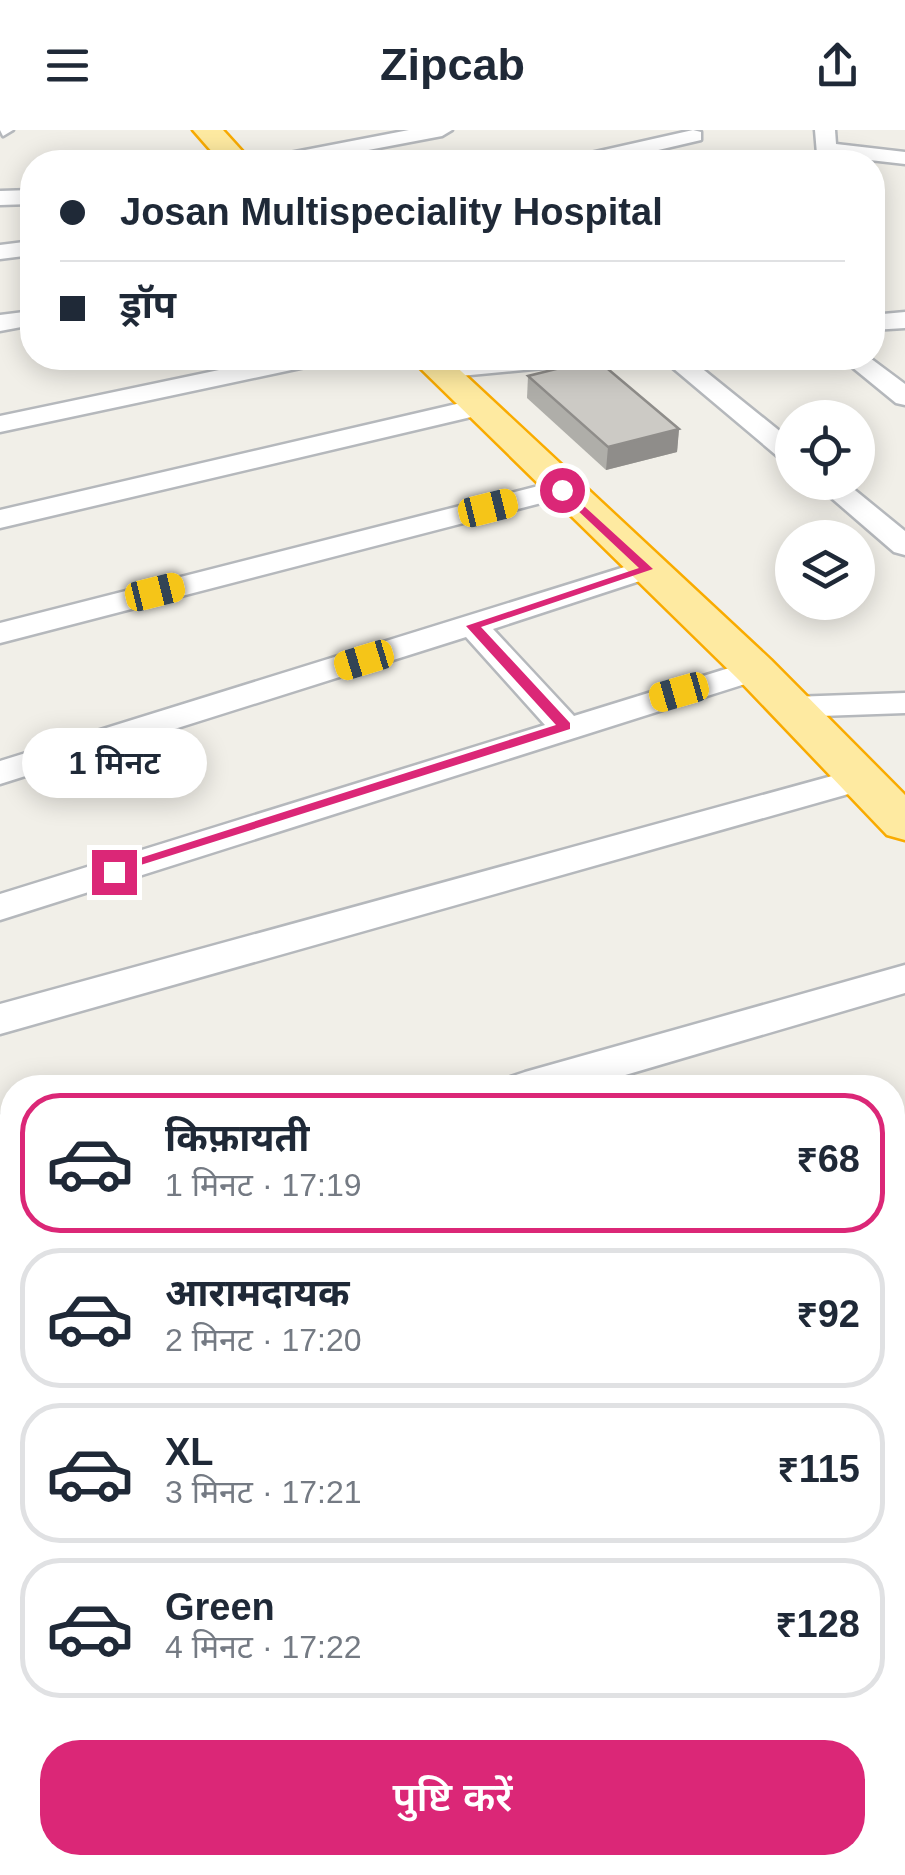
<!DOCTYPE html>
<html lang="hi">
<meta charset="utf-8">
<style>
body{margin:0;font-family:Helvetica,"Noto Sans Devanagari",sans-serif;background:#f2f2f3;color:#1f2937;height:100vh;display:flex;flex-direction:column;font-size:38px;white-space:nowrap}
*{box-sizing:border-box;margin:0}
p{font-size:32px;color:#747a83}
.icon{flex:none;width:55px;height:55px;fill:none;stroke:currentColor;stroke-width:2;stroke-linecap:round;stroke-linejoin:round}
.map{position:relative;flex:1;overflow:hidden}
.panel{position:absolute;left:0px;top:945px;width:905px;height:800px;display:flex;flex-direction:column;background:#fff;border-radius:40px 40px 0 0;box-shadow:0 5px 25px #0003}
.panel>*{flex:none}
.top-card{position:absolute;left:20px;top:20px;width:865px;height:220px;border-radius:40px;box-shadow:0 5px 25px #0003;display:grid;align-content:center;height:220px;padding:0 40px;background:#fff}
.tools{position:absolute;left:775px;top:270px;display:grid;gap:20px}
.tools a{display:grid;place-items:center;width:100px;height:100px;border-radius:50%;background:#fff;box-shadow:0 5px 25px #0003;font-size:50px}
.end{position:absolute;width:45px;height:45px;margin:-22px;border:12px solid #db2777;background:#fff;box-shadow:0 0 0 5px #fff}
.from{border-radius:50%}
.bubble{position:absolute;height:70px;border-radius:35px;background:#fff;box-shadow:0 5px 25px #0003;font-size:32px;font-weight:600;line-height:70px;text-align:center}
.car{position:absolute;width:30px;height:60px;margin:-30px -15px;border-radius:12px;box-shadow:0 0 8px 2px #0007;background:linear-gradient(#f5c518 24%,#345 0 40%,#f5c518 0 76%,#345 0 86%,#f5c518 0)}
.top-card b{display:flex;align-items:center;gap:35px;height:95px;font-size:38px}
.top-card b+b{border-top:2px solid #e0e1e3}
.top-card i{width:25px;height:25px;background:#1f2937}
ul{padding:18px 0 0;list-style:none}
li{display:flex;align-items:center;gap:30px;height:140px;margin:0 20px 15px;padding:0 20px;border:5px solid #e0e1e3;border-radius:40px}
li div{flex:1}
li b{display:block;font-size:38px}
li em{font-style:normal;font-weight:600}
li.selected{border-color:#db2777}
li>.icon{width:90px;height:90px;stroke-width:1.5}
.primary-button{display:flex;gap:20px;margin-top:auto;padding:20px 40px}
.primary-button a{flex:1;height:115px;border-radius:40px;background:#db2777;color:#fff;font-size:40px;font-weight:600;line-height:115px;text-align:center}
header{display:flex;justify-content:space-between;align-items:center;height:130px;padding:0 40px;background:#fff;font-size:45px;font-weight:600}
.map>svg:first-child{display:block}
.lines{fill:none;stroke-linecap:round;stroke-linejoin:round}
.minor-casing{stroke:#b5b8bc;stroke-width:5}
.trunk-casing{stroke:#f9ab00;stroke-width:5}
.minor{fill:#fff;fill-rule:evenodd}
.trunk{fill:#feeaa1;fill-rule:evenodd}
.wall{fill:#afaea9}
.shaded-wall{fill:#8f8d8a}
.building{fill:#cccac5;stroke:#8f8d8a;stroke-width:2.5}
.route{fill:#db2777}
</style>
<header><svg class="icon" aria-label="menu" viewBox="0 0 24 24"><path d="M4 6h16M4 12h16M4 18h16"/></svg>Zipcab<svg class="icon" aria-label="share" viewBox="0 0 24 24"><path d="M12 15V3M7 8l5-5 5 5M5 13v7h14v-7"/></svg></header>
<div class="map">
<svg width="905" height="1745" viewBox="0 0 905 1745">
<rect width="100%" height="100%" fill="#f1efe8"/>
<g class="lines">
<defs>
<g id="minor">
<polygon points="0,0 13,0 3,6"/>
<polygon points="409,0 452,0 442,6 305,32 263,32 274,26"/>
<polygon points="693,0 701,2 701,10 607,32 570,32 573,27"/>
<polygon points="815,0 835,0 836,14 905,22 905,34 817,24"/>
<polygon points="32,60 32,74 0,75 0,61"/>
<polygon points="32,111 32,125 0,129 0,115"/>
<polygon points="32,181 32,195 0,201 0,185"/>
<polygon points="905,182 905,198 872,200 872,185"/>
<polygon points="276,228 323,228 310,236 0,302 0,286"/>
<polygon points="488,228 578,228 565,236 439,248 426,240 439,232"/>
<polygon points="661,228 689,228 792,311 792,332 782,330"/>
<polygon points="841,228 870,228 905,254 905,275 896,273"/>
<polygon points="478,269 488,271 491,277 488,283 0,398 0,380"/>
<polygon points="562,350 576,359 572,365 0,513 0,493"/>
<polygon points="813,352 845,352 905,401 905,425 894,422"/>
<polygon points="647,430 662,439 658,445 493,499 574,586 755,530 771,540 767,547 0,790 0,764 545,595 466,507 0,654 0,631"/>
<polygon points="905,563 905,583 792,587 780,584 775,577 780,570 792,567"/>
<polygon points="861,638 873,641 879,649 873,657 0,904 0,874"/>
<polygon points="905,835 905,863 581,958 504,958 510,947 525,942"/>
<polygon points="0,985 12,989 12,1049 0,1045"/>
<polygon points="905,1017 905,1055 892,1059 892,1021"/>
<polygon points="905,1513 905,1569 892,1574 892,1518"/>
<polygon points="269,1732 328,1732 333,1745 273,1745"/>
<polygon points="461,1732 540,1732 535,1745 455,1745"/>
</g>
<g id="trunk">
<polygon points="193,0 223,0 252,32 221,32"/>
<polygon points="410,228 447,228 771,530 905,665 905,710 887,705 739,550"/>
</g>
</defs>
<!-- minor casing -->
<use href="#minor" class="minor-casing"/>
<!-- trunk casing -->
<use href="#trunk" class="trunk-casing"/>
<!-- minor -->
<use href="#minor" class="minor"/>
<!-- trunk -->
<use href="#trunk" class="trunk"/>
</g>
<!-- wall -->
<polygon class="wall" points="528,246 679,299 677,322 606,340 527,268"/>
<!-- shaded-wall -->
<polygon class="shaded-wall" points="679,299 677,322 606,340 608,317"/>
<!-- building -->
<polygon class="building" points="596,229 679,299 608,317 528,246"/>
<!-- route -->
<polygon class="route" points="562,356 653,439 481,497 570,593 570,599 109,745 109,738 556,595 466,496 639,438 558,362"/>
</svg>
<div class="tools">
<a><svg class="icon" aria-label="locate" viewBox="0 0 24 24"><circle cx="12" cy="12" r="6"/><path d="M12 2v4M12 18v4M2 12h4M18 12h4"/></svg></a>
<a><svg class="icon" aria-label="layers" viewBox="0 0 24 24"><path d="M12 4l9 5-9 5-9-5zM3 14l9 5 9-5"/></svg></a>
</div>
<i class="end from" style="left:562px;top:360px"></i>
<i class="end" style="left:114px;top:742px"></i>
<div class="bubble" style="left:22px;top:598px;width:185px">1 मिनट</div>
<i class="car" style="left:488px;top:378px;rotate:76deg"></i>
<i class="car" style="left:155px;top:462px;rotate:76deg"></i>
<i class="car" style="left:364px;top:530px;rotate:253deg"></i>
<i class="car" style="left:679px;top:562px;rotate:254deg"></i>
<div class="top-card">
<b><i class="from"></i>Josan Multispeciality Hospital</b>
<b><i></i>ड्रॉप</b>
</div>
<section class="panel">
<ul>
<li class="selected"><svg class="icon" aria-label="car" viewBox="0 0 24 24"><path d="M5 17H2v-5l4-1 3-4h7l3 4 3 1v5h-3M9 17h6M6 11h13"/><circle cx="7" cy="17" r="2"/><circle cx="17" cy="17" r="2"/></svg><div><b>किफ़ायती</b><p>1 मिनट · 17:19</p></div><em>₹68</em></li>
<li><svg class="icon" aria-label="car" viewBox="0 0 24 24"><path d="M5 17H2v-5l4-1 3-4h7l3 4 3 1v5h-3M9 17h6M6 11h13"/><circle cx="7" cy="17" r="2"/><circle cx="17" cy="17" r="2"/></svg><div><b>आरामदायक</b><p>2 मिनट · 17:20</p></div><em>₹92</em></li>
<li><svg class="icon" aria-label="car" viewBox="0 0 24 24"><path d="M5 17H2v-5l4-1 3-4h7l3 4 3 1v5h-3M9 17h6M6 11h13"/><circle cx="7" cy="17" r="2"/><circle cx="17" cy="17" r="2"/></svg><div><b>XL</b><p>3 मिनट · 17:21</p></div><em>₹115</em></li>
<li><svg class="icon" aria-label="car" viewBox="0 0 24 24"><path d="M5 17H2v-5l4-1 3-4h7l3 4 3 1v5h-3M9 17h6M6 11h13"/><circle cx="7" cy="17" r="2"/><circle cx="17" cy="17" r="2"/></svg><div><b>Green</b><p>4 मिनट · 17:22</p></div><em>₹128</em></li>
</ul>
<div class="primary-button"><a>पुष्टि करें</a></div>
</section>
</div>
